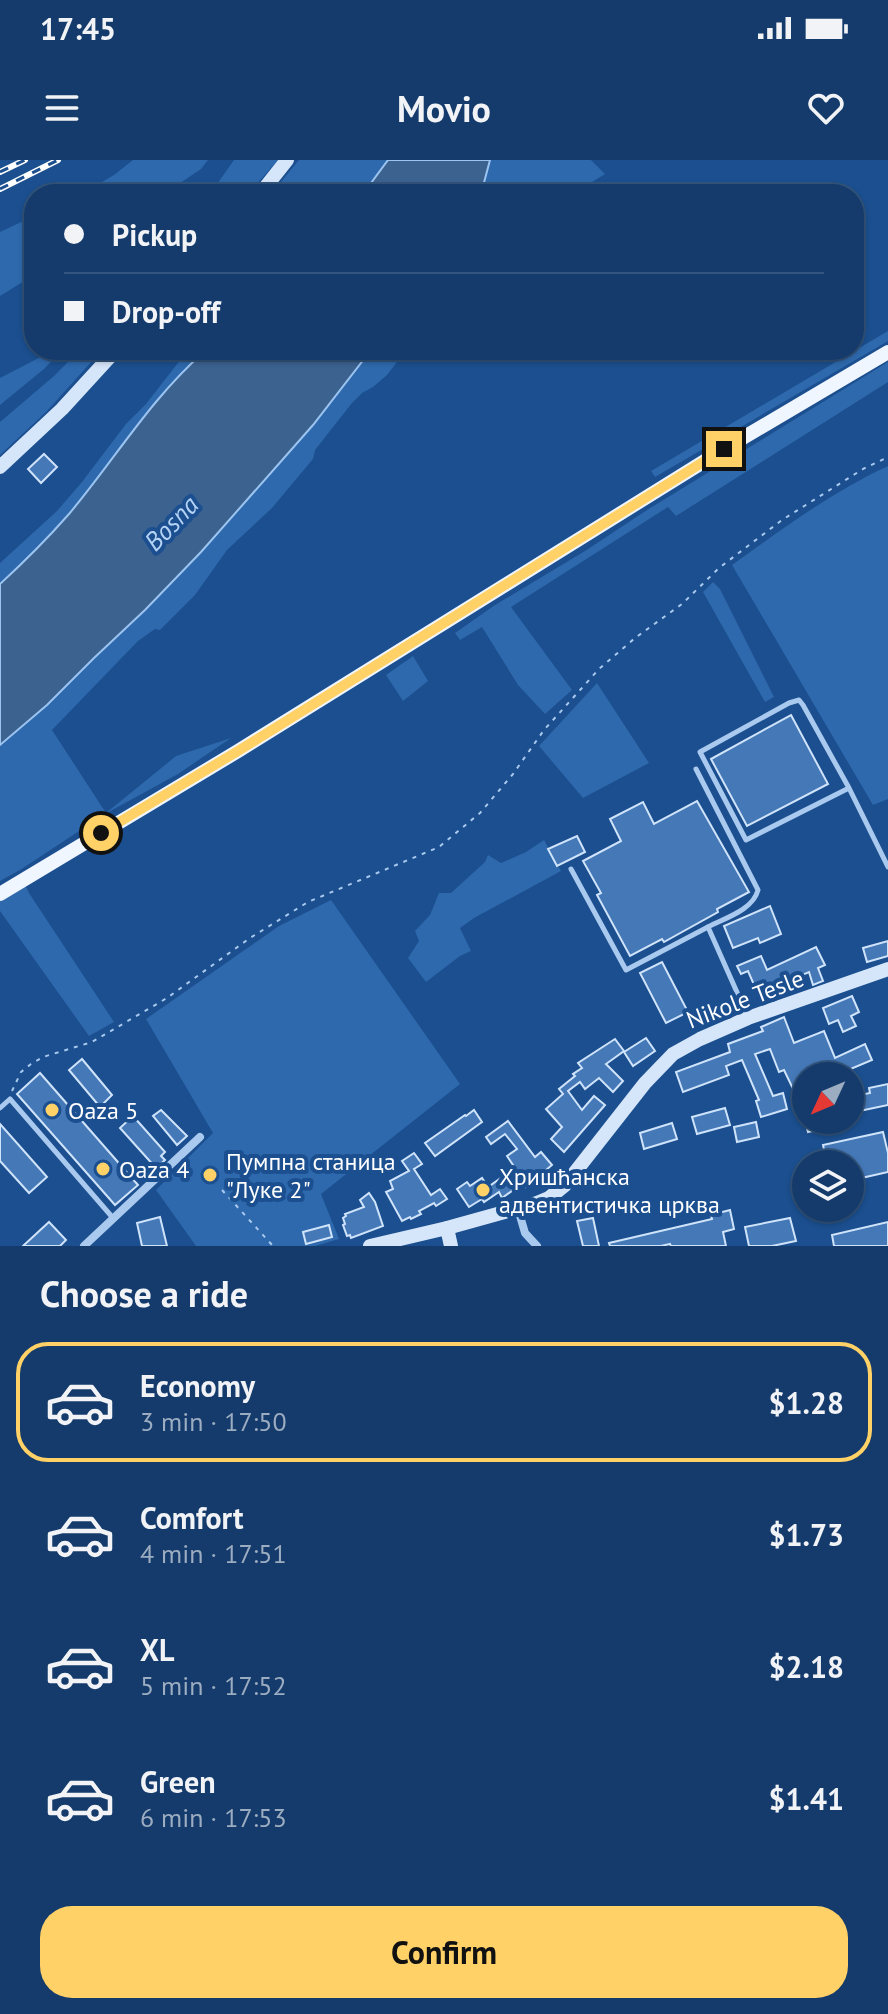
<!DOCTYPE html>
<meta charset="utf-8">
<style>
body{margin:0;font-family:"PT Sans",sans-serif;background:#1d4271;color:#f1f3f6;height:100vh;display:flex;flex-direction:column;font-size:30px;white-space:nowrap}
*{box-sizing:border-box;margin:0}
p{font-size:26px;color:#9dadc1}
.icon{flex:none;width:44px;height:44px;fill:none;stroke:currentColor;stroke-width:2;stroke-linecap:round;stroke-linejoin:round}
.map{position:relative;height:1086px;overflow:hidden}
.side{display:flex;flex-direction:column;background:#143b6b;flex:1}
.side>*{flex:none}
.top-card{position:absolute;left:24px;top:24px;width:840px;height:176px;border-radius:32px;box-shadow:0 2px 6px #0004,0 0 0 2px #33557e;display:grid;align-content:center;height:176px;padding:0 40px;background:#143b6b}
.needle{width:52px;rotate:226deg}
.buttons{position:absolute;left:792px;top:902px;display:grid;gap:16px}
.buttons a{display:grid;place-items:center;width:72px;height:72px;border-radius:50%;background:#143b6b;box-shadow:0 2px 6px #0004,0 0 0 2px #33557e;font-size:40px}
.end{position:absolute;width:36px;height:36px;margin:-18px;border:10px solid #ffd166;background:#111;box-shadow:0 0 0 4px #111}
.from{border-radius:50%}
.top-card b{display:flex;align-items:center;gap:28px;height:76px;font-size:30px}
.top-card b+b{border-top:2px solid #33557e}
.top-card i{width:20px;height:20px;background:#f1f3f6}
ul{padding:0;list-style:none}
li{display:flex;align-items:center;gap:24px;height:120px;margin:0 16px 12px;padding:0 24px;border:4px solid transparent;border-radius:32px}
li div{flex:1}
li b{display:block;font-size:30px}
li em{font-style:normal;font-weight:700}
li.selected{border-color:#ffd166}
li>.icon{width:72px;height:72px;stroke-width:1.5}
h2{padding:0 40px;font-size:36px;line-height:96px}
.button{display:flex;gap:16px;margin-top:auto;padding:16px 40px}
.button a{flex:1;height:92px;border-radius:32px;background:#ffd166;color:#111;font-size:32px;font-weight:700;line-height:92px;text-align:center}
.status{display:flex;justify-content:space-between;align-items:center;height:56px;padding:0 40px;background:#143b6b;direction:ltr}
.status svg{height:22px;fill:currentColor}
header{display:flex;justify-content:space-between;align-items:center;height:104px;padding:0 40px;background:#143b6b;font-size:36px;font-weight:700}
.map>svg:first-child{display:block}
.green{fill:#2e69ad}
.water{fill:#3c6290;stroke:#9cc4f0;stroke-width:2}
.building{fill:#4478b7;stroke:#cfe3fa;stroke-width:2}
.lines{fill:none;stroke-linecap:round;stroke-linejoin:round}
.path{stroke:#a9c9ee;stroke-width:2;stroke-dasharray:4 6;stroke-linecap:butt}
.lane{stroke:#a9c9ee;stroke-width:5}
.street{stroke:#a9c9ee;stroke-width:8}
.secondary{stroke:#d6e6fa;stroke-width:14}
.primary{stroke:#f0f6ff;stroke-width:14}
.rail-casing{stroke:#fff;stroke-width:6}
.rail{stroke:#1b4f8f;stroke-width:3;stroke-dasharray:9;stroke-linecap:butt}
.route{stroke:#ffd166;stroke-width:10}
.poi-dot{fill:#ffd166;stroke:#1b4f8f;stroke-width:3}
.labels{text-anchor:middle;dominant-baseline:central;stroke-width:8;stroke-linejoin:round;paint-order:stroke}
.street-label{font-size:24px;fill:#fff;stroke:#1b4f8f}
.poi-label{font-size:24px;fill:#fff;stroke:#1b4f8f;text-anchor:start}
.water-label{font-size:26px;font-style:italic;fill:#b5d3f5;stroke:#1b4f8f}
</style>
<div class="status"><b>17:45</b><svg viewBox="0 0 49 12"><path d="M0 12V9h3v3zM5 12V6h3v6zM10 12V3h3v9zM15 12V0h3v12zM26 1h20v11H26zM47 4h2v5h-2z"/></svg></div>
<header><svg class="icon" aria-label="menu" viewBox="0 0 24 24"><path d="M4 6h16M4 12h16M4 18h16"/></svg>Movio<svg class="icon" aria-label="heart" viewBox="0 0 24 24"><path d="M12 20l-8-8c-3-5 5-10 8-4 3-6 11-1 8 4z"/></svg></header>
<div class="map">
<svg width="888" height="1086" viewBox="0 0 888 1086">
<rect width="100%" height="100%" fill="#1b4f8f"/>
<!-- green -->
<g class="green">
<polygon points="133,0 208,0 201,9 164,34 81,34 114,15"/>
<polygon points="234,0 278,0 248,34 210,34"/>
<polygon points="299,0 388,0 363,34 271,34"/>
<polygon points="490,0 591,0 605,14 573,34 481,34"/>
<polygon points="34,56 34,115 0,136 0,72"/>
<polygon points="888,171 888,181 655,317 651,311"/>
<polygon points="54,190 62,190 44,209 0,245 0,218"/>
<polygon points="80,190 102,190 47,251 0,295 0,262 54,216"/>
<path d="M188,190H206C149,239 116,298 69,354C48,379 24,402 0,424V403L57,351L82,322L126,264L146,244Z"/>
<polygon points="371,190 404,190 397,202 387,215 373,227 362,233 352,243 315,290 313,299 272,348 227,390 195,435 160,470 155,469 138,481 52,570 106,653 176,596 231,578 178,614 105,654 20,710 0,721 0,585 47,545 94,498 145,450 201,392 313,265"/>
<polygon points="888,202 888,222 676,356 668,347 511,447 572,530 545,554 518,525 482,467 460,480 455,473 495,445 585,391 647,350"/>
<path d="M888,306V639L873,645L732,405C782,369 832,332 888,306Z"/>
<polygon points="713,422 720,429 774,537 765,542 703,432"/>
<polygon points="413,496 428,521 403,541 386,515"/>
<polygon points="597,523 649,603 583,638 539,586"/>
<polygon points="544,680 561,711 474,758 460,768 471,791 460,796 426,822 408,798 419,781 415,771 430,755 439,733 451,733 485,702 488,695 501,703 526,692"/>
<polygon points="24,722 29,733 114,862 89,876 0,751 0,737"/>
<polygon points="331,740 460,924 321,1034 339,1079 315,1086 196,1086 156,1030 213,973 146,859 279,766"/>
</g>
<!-- water -->
<g class="water">
<polygon points="388,0 490,0 481,34 363,34"/>
<path d="M206,190H371L313,265L201,392L145,450L94,498L47,545L0,585V424C24,402 47,379 69,354C116,298 150,239 206,190Z"/>
</g>
<!-- building -->
<g class="building">
<polygon points="44,294 57,307 41,323 28,309"/>
<polygon points="791,555 828,624 747,666 711,599"/>
<polygon points="697,641 749,732 717,749 718,752 664,782 662,779 630,796 597,735 601,733 583,701 621,681 610,659 643,642 654,664"/>
<polygon points="577,676 585,692 557,706 548,689"/>
<polygon points="770,746 781,774 760,783 758,778 733,788 724,766"/>
<polygon points="888,781 888,796 867,802 863,788"/>
<polygon points="816,787 825,805 818,808 823,821 813,825 809,812 758,834 748,811 741,814 737,806 761,796 767,810"/>
<polygon points="662,802 688,852 666,863 640,813"/>
<polygon points="852,836 859,852 851,856 856,866 843,872 838,860 829,864 823,848"/>
<polygon points="784,857 794,883 824,871 835,898 865,884 872,900 834,916 806,916 806,928 795,933 784,910 779,912 770,889 755,894 773,936 783,933 787,949 761,957 756,941 759,940 742,900 726,906 729,915 683,932 676,912 730,892 728,884 763,871 761,867"/>
<polygon points="646,878 655,891 633,906 624,892"/>
<polygon points="615,879 624,891 606,904 623,921 613,932 599,918 585,929 580,922 568,931 582,950 594,936 605,945 564,992 551,979 562,967 546,949 563,934 559,929 575,916 573,914 582,908 578,903"/>
<polygon points="82,899 112,935 100,947 69,910"/>
<polygon points="40,913 138,1025 115,1045 17,934"/>
<polygon points="888,924 888,945 850,953 850,937 870,933 869,928"/>
<polygon points="725,948 730,965 697,974 692,957"/>
<polygon points="161,950 187,976 177,985 153,956"/>
<polygon points="474,950 482,962 435,996 425,983 465,955 466,956"/>
<polygon points="133,956 165,992 161,996 165,1000 156,1008 120,968"/>
<polygon points="805,960 849,960 849,963 808,972"/>
<polygon points="508,961 535,997 541,992 552,1005 526,1027 523,1023 502,1038 499,1032 484,1042 482,1039 469,1047 457,1029 467,1022 470,1026 482,1018 488,1027 515,1008 507,996 517,989 505,974 491,984 486,977"/>
<polygon points="756,962 759,977 737,982 734,967"/>
<polygon points="672,963 677,979 644,989 640,973"/>
<polygon points="0,964 47,1017 29,1033 0,1001"/>
<polygon points="883,972 888,993 888,1012 857,1019 855,1009 850,1011 850,1004 827,1004 823,985"/>
<polygon points="414,993 422,1004 414,1009 431,1035 440,1029 447,1039 436,1046 434,1043 419,1051 421,1054 411,1059 410,1057 402,1061 386,1032 393,1029 390,1021 409,1011 402,1001"/>
<polygon points="369,1033 375,1042 383,1066 351,1078 350,1075 347,1076 343,1065 345,1064 343,1058 346,1056 345,1054 364,1047 360,1040"/>
<polygon points="730,1050 734,1069 723,1072 726,1086 671,1086 670,1084 661,1086 610,1086 609,1083 712,1059 711,1055"/>
<polygon points="160,1057 167,1086 142,1086 137,1063"/>
<polygon points="593,1058 599,1086 583,1086 577,1061"/>
<polygon points="790,1058 796,1081 772,1086 749,1086 745,1067"/>
<polygon points="49,1062 66,1080 60,1086 23,1086"/>
<polygon points="888,1062 888,1086 834,1086 832,1075"/>
<polygon points="329,1065 332,1077 306,1084 303,1072"/>
</g>
<g class="lines">
<!-- path -->
<g class="path">
<polyline points="12,931 21,912 31,904 43,897 92,882 167,838 250,778 308,742 439,687 480,653 513,614 544,570 599,509 635,478 682,444 719,408 782,360 863,309 888,297"/>
<polyline points="222,1030 273,1086"/>
</g>
<!-- lane -->
<g class="lane">
<path d="M696,609L758,730C753,750 725,758 708,767L748,857"/>
<polyline points="849,628 746,680 700,592 789,543 799,540 803,545 849,628 888,707"/>
<polyline points="571,709 626,810 708,767"/>
<polyline points="0,948 10,939 113,1058"/>
</g>
<!-- street -->
<g class="street">
<polyline points="518,1049 525,1073 537,1086"/>
<polyline points="84,1086 200,977"/>
</g>
<!-- secondary -->
<g class="secondary">
<polyline points="260,34 287,0"/>
<polyline points="0,307 62,249 116,190"/>
<polyline points="447,1068 451,1086"/>
<polyline points="370,1086 447,1068 537,1043 549,1038 565,1025 645,923 673,894 700,879 748,858 888,809"/>
</g>
<!-- primary -->
<polyline class="primary" points="0,734 238,591 724,289 888,192"/>
<defs>
<g id="rail">
<polyline points="0,12 25,0"/>
<polyline points="0,29 58,0"/>
</g>
</defs>
<!-- rail casing -->
<use href="#rail" class="rail-casing"/>
<!-- rail -->
<use href="#rail" class="rail"/>
</g>
<g class="lines">
<!-- route -->
<polyline class="route" points="101,673 238,591 724,289"/>
</g>
<!-- markers -->
<g class="poi-dot">
<circle cx="52" cy="950" r="8"/>
<circle cx="103" cy="1009" r="8"/>
<circle cx="210" cy="1015" r="8"/>
<circle cx="483" cy="1030" r="8"/>
</g>
<g class="labels">
<!-- street labels -->
<g class="street-label">
<text transform="translate(745 839) rotate(-21)">Nikole Tesle</text>
</g>
<!-- poi labels -->
<g class="poi-label">
<text x="68" y="950">Oaza 5</text>
<text x="226" y="1001">Пумпна станица<tspan x="226" dy="28">"Луке 2"</tspan></text>
<text x="119" y="1009">Oaza 4</text>
<text x="499" y="1016">Хришћанска<tspan x="499" dy="28">адвентистичка црква</tspan></text>
</g>
<!-- water labels -->
<g class="water-label">
<text transform="translate(171 363) rotate(-46)">Bosna</text>
</g>
</g>
</svg>
<div class="buttons">
<a><svg class="needle" viewBox="-14 -14 28 28"><path d="M0-13l5 13h-10z" fill="#e53935"/><path d="M0 13l5-13h-10z" fill="#9dadc1"/></svg></a>
<a><svg class="icon" aria-label="layers" viewBox="0 0 24 24"><path d="M12 4l9 5-9 5-9-5zM3 14l9 5 9-5"/></svg></a>
</div>
<i class="end from" style="left:101px;top:673px"></i>
<i class="end" style="left:724px;top:289px"></i>
<div class="top-card">
<b><i class="from"></i>Pickup</b>
<b><i></i>Drop-off</b>
</div>
</div>
<section class="side">
<h2>Choose a ride</h2>
<ul>
<li class="selected"><svg class="icon" aria-label="car" viewBox="0 0 24 24"><path d="M5 17H2v-5l4-1 3-4h7l3 4 3 1v5h-3M9 17h6M6 11h13"/><circle cx="7" cy="17" r="2"/><circle cx="17" cy="17" r="2"/></svg><div><b>Economy</b><p>3 min · 17:50</p></div><em>$1.28</em></li>
<li><svg class="icon" aria-label="car" viewBox="0 0 24 24"><path d="M5 17H2v-5l4-1 3-4h7l3 4 3 1v5h-3M9 17h6M6 11h13"/><circle cx="7" cy="17" r="2"/><circle cx="17" cy="17" r="2"/></svg><div><b>Comfort</b><p>4 min · 17:51</p></div><em>$1.73</em></li>
<li><svg class="icon" aria-label="car" viewBox="0 0 24 24"><path d="M5 17H2v-5l4-1 3-4h7l3 4 3 1v5h-3M9 17h6M6 11h13"/><circle cx="7" cy="17" r="2"/><circle cx="17" cy="17" r="2"/></svg><div><b>XL</b><p>5 min · 17:52</p></div><em>$2.18</em></li>
<li><svg class="icon" aria-label="car" viewBox="0 0 24 24"><path d="M5 17H2v-5l4-1 3-4h7l3 4 3 1v5h-3M9 17h6M6 11h13"/><circle cx="7" cy="17" r="2"/><circle cx="17" cy="17" r="2"/></svg><div><b>Green</b><p>6 min · 17:53</p></div><em>$1.41</em></li>
</ul>
<div class="button"><a>Confirm</a></div>
</section>
